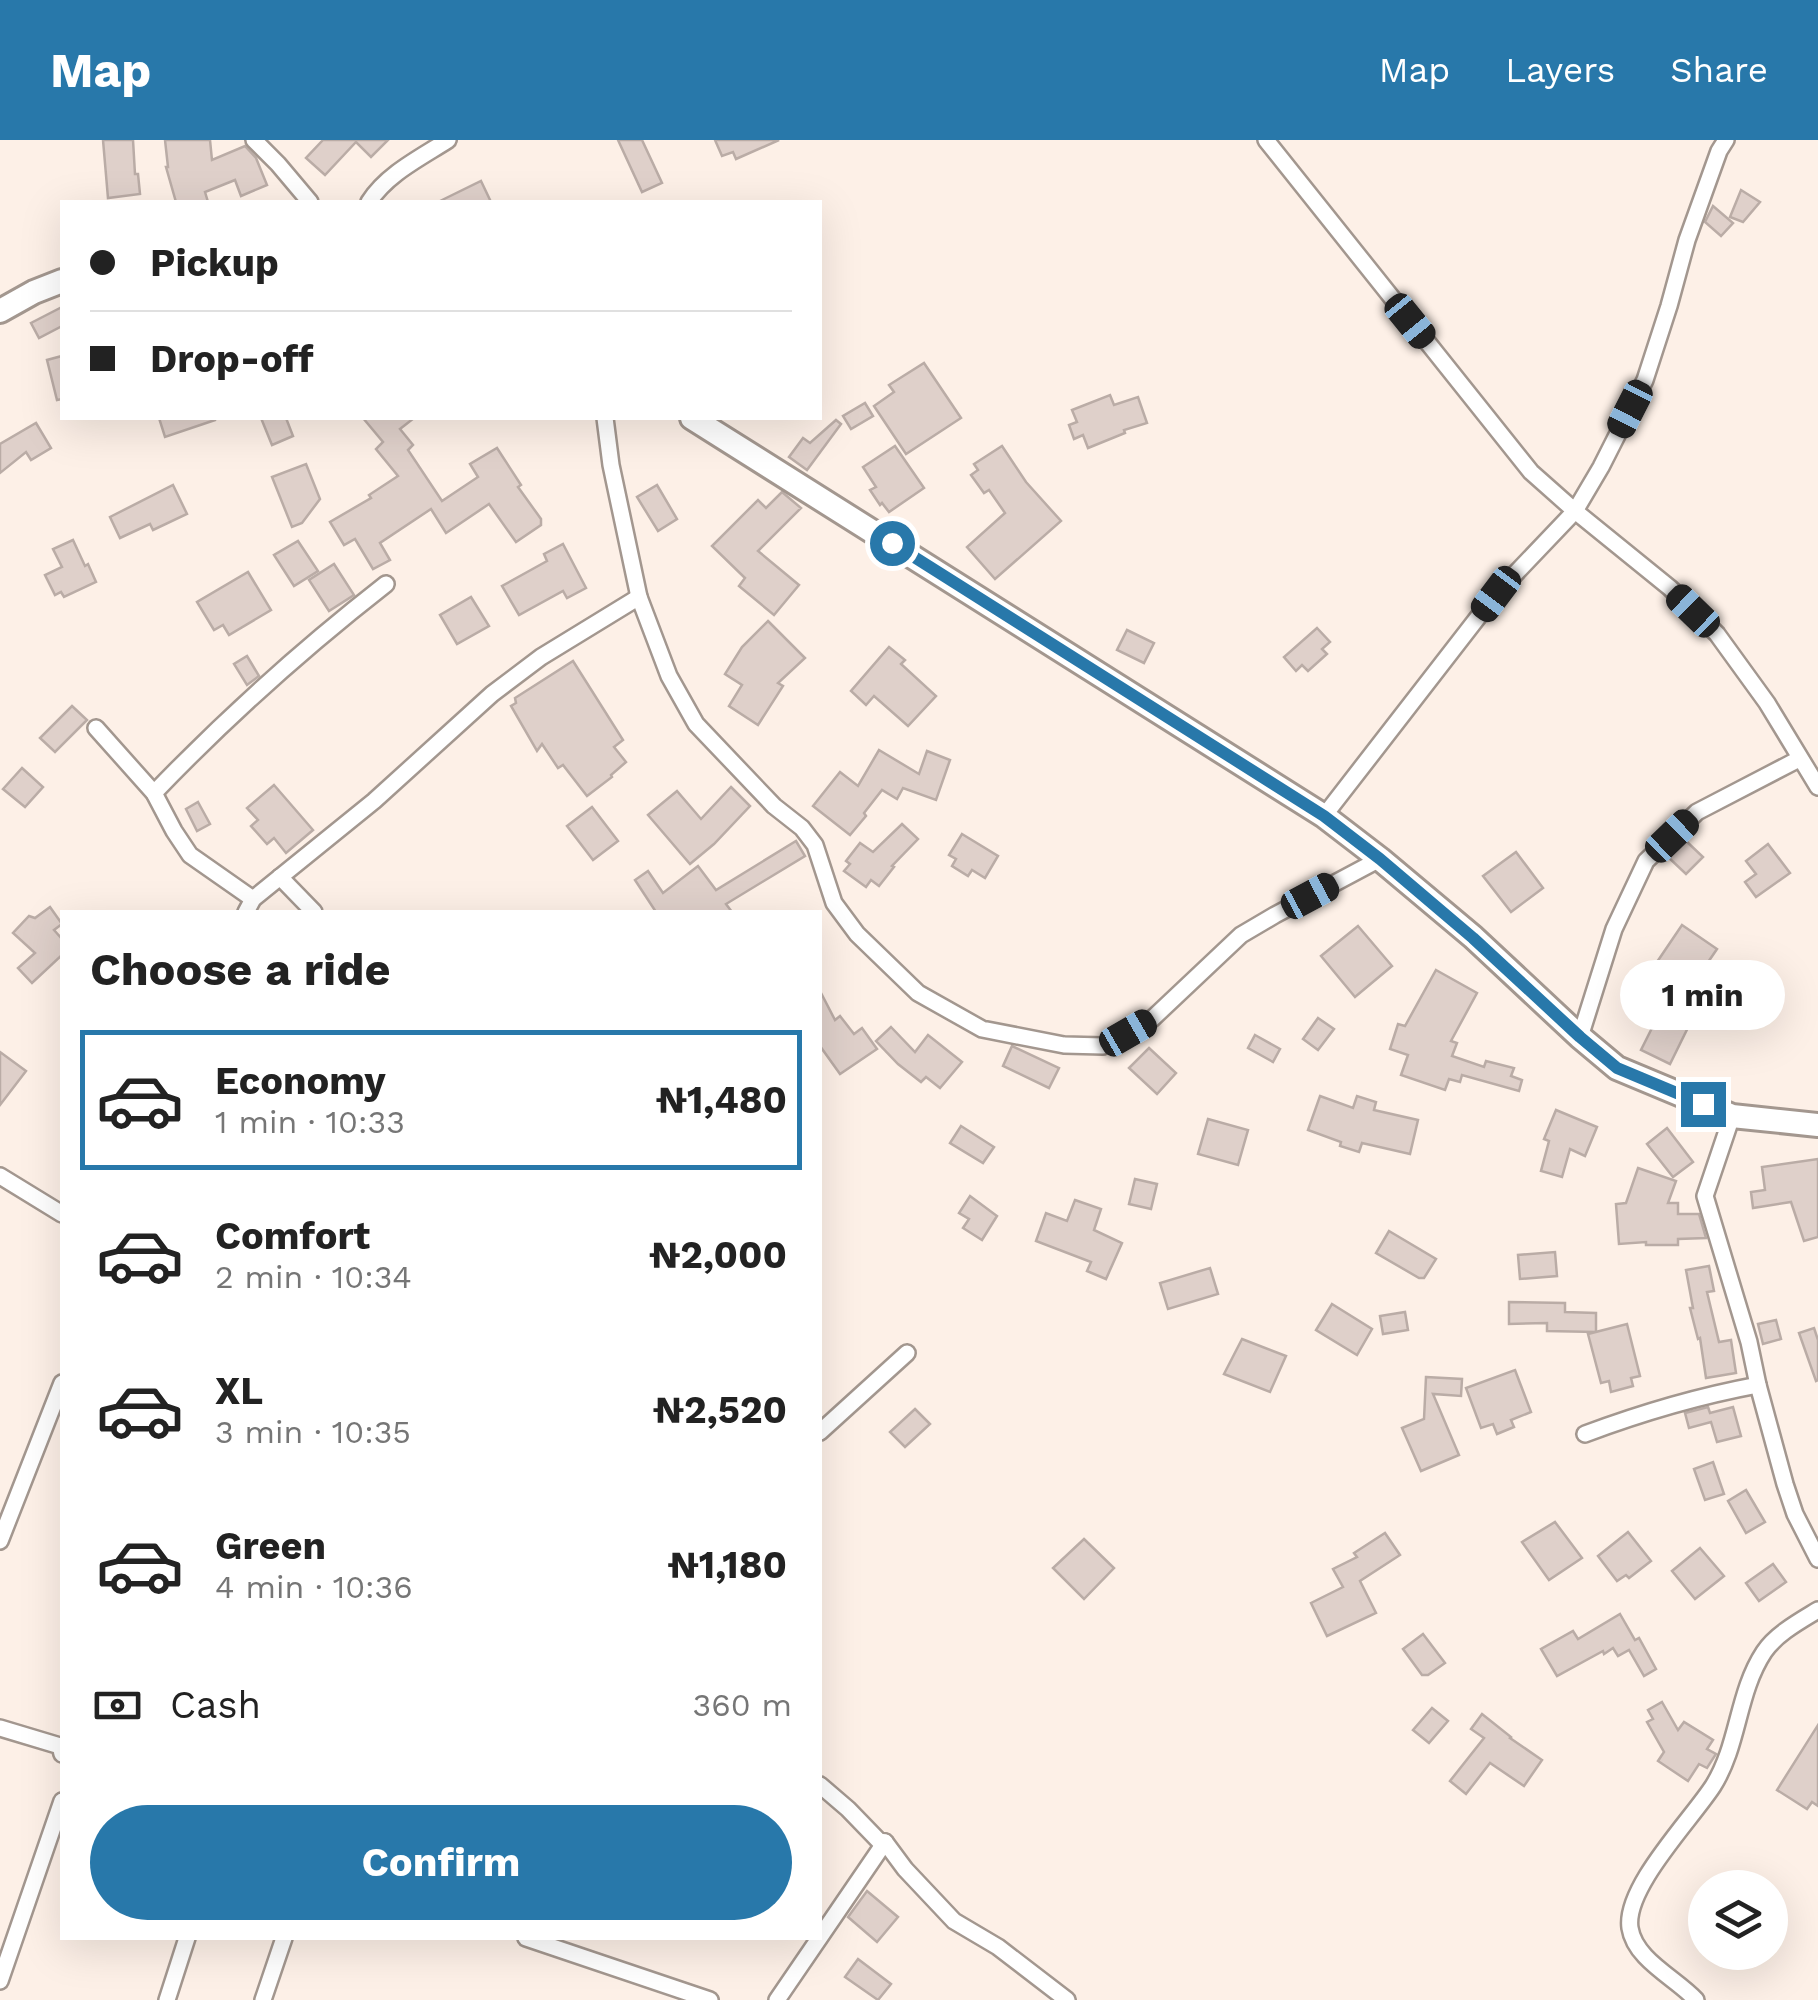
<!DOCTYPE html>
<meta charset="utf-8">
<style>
body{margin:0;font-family:"Work Sans",sans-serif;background:#f2f2f2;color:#222;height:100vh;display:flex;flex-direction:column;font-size:38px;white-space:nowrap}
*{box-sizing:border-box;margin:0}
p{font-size:32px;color:#767676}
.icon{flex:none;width:55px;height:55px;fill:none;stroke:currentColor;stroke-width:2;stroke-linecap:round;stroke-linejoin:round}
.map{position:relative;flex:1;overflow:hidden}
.side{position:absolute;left:60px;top:770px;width:762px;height:1030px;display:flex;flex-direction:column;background:#fff;border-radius:0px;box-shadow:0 10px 40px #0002}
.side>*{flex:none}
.guide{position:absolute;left:60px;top:60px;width:762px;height:220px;border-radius:0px;box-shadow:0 10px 40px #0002;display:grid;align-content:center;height:220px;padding:0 30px;background:#fff}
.controls{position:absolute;left:1688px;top:1730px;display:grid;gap:20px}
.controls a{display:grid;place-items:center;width:100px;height:100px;border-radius:50%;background:#fff;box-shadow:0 10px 40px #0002;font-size:50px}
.end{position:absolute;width:45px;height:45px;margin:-22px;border:12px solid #2878aa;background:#fff;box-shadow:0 0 0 5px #fff}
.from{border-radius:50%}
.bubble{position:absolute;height:70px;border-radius:35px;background:#fff;box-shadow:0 10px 40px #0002;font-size:32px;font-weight:700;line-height:70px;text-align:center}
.car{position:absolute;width:30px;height:60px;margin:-30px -15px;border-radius:12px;box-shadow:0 0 8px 2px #0007;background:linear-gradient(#222 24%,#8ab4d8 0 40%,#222 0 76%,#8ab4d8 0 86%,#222 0)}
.guide b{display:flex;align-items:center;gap:35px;height:95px;font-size:38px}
.guide b+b{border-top:2px solid #e0e0e0}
.guide i{width:25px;height:25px;background:#222}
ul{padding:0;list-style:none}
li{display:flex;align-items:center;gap:30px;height:140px;margin:0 20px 15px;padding:0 10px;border:5px solid transparent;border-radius:0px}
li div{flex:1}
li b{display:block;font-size:38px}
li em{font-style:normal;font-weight:700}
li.current{border-color:#2878aa}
li>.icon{width:90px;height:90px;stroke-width:1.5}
h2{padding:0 30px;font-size:45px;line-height:120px}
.pay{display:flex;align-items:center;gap:25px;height:110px;padding:0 30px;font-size:38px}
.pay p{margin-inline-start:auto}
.primary-button{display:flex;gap:20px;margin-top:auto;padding:20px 30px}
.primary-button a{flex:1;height:115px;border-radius:60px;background:#2878aa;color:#fff;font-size:40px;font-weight:700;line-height:115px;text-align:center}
header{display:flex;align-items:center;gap:60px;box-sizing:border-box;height:140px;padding:0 50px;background:#2878aa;color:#fff}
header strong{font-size:48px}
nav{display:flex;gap:55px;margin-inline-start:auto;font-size:35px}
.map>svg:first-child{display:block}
.building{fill:#dfd0ca;stroke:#baaca6;stroke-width:2.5}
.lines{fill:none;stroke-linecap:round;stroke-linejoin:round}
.street-casing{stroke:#a3978f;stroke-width:20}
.secondary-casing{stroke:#a3978f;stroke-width:28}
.street{stroke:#fff;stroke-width:15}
.secondary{stroke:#fff;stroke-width:22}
.route{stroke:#2878aa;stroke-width:12}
</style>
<header>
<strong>Map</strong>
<nav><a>Map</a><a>Layers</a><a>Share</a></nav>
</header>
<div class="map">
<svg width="1818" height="1860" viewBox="0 0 1818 1860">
<rect width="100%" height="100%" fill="#fdf0e7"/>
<!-- building -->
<g class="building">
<polygon points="103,0 133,0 135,34 138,34 140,54 108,58"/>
<polygon points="165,0 210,0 212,20 245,6 256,18 267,45 241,56 235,40 205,52 208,62 176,62 166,27 168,27"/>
<polygon points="323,0 388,0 371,17 356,2 325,35 306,18"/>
<polygon points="618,0 642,0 662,43 642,52"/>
<polygon points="715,0 779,0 736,19 733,12 722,16"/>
<polygon points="481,41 491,62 438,62"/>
<polygon points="1741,50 1760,62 1743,82 1730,77"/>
<polygon points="1713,66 1733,83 1721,96 1705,82"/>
<polygon points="62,167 62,186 39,198 31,183"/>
<polygon points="62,216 62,259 57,260 47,220"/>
<polygon points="924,223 961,278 906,314 874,266 894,252 889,245"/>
<polygon points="1110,255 1114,265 1138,257 1147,283 1124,290 1125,293 1088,308 1083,295 1074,299 1069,285 1077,282 1072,270"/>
<polygon points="865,263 873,276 851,289 843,276"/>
<polygon points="159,278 215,278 215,280 165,297"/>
<polygon points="261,278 286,278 293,296 272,305"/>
<polygon points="363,278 414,278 400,289 413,305 408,310 442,361 478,337 470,324 497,308 521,345 518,347 541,379 541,385 516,402 489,364 446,393 431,369 380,403 390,420 373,429 355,399 344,405 330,382 371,358 369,355 398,336 376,309 383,302"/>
<polygon points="836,280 841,284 807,330 789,317 803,298 810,303"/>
<polygon points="36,283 51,308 31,320 26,312 0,333 0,304"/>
<polygon points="895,306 924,348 889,372 882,363 880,365 870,350 876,347 863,327"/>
<polygon points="1002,306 1026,342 1061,381 995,439 967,407 1005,373 989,350 984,353 971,335 978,330 974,324"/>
<polygon points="306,324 320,359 302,383 292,387 272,337"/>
<polygon points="173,345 187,374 153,390 150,384 120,398 110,377"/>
<polygon points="657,345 677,379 658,391 637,357"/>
<polygon points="782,352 801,368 758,411 799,445 774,475 739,446 745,438 712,406 758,360 766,368"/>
<polygon points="73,400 85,426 88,424 96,442 64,457 61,452 55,455 45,435 62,427 53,409"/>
<polygon points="298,401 318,431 294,446 274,415"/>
<polygon points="563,404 586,448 567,458 563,451 519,475 502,446 547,421 544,414"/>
<polygon points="334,424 354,455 329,471 309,440"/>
<polygon points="248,432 271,470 229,495 223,485 214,490 197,462"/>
<polygon points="471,457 489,486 457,504 440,475"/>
<polygon points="768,481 805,518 778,543 783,546 758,585 729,566 742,545 725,534 742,507"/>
<polygon points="1317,488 1330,502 1322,509 1327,514 1308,531 1302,525 1296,531 1284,517"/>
<polygon points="1127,490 1154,503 1144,523 1117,510"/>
<polygon points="889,507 905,520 901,524 936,556 908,586 874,556 866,565 851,551"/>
<polygon points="247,516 259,536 247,545 234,524"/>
<polygon points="573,521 623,600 614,607 626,622 611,635 612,637 587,656 563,625 558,628 542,604 537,611 511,566 516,563 515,558"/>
<polygon points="72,566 87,580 55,612 40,598"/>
<polygon points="879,610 919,634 927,611 950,620 936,660 903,648 897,659 882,650 864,673 866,676 850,695 813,666 840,632 858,646"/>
<polygon points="22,628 43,647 25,667 3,649"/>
<polygon points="274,645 313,690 286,713 274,698 267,704 251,686 258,680 247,668"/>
<polygon points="731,647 750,666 714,704 690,724 648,675 677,651 701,679"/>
<polygon points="198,662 210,684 197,691 186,669"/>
<polygon points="592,667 618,701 593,720 567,686"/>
<polygon points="902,684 918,699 892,726 894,727 879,746 871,740 866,747 844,731 850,724 846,721 860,703 873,712"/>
<polygon points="962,694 998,716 985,738 972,730 968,736 952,726 956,719 949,715"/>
<polygon points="1685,700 1703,717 1686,734 1668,717"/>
<polygon points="796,701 805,716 726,764 732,772 656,772 635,740 648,731 663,753 698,726 716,750"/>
<polygon points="1768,704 1790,733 1756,757 1745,742 1756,734 1746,721"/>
<polygon points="1516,712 1543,748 1511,772 1483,736"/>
<polygon points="50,767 62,784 54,790 62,799 62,815 32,843 18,828 35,813 13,793 29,776 35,778"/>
<polygon points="1682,785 1717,809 1691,847 1705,853 1670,924 1641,910 1656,880 1641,875 1661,825 1657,822"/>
<polygon points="1358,786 1392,826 1355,857 1321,816"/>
<polygon points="1436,830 1477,853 1451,901 1457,903 1452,916 1484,927 1486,921 1514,928 1511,936 1522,940 1519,951 1462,935 1460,942 1449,939 1445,950 1401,935 1408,915 1390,909 1398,884 1405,886"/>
<polygon points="820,851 835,880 840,876 854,894 862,888 877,909 840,934 820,906"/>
<polygon points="1318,878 1334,889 1318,910 1303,899"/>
<polygon points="891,887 915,912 928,895 962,922 940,948 926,937 921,942 898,924 876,901"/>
<polygon points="1255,895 1280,909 1273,922 1248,908"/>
<polygon points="1012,906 1059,928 1049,948 1003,926"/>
<polygon points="1149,908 1176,933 1157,954 1129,928"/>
<polygon points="0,912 26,931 0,965"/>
<polygon points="1320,956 1353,968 1357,956 1376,962 1374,970 1418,980 1410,1014 1362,1003 1359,1012 1340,1006 1341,1002 1308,990"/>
<polygon points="1556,970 1597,987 1585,1016 1570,1009 1562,1037 1541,1031 1549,1001 1544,999"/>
<polygon points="1208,979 1248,990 1238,1025 1198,1014"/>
<polygon points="961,986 994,1007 983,1023 950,1003"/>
<polygon points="1667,988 1693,1022 1673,1037 1647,1004"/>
<polygon points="1818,1019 1818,1097 1804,1101 1791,1062 1753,1068 1751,1052 1765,1050 1762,1027"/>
<polygon points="1638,1028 1676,1041 1668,1063 1678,1063 1678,1074 1699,1074 1706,1098 1678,1099 1678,1105 1646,1105 1646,1102 1619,1104 1616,1064 1626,1063"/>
<polygon points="1135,1039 1157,1044 1151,1069 1129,1064"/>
<polygon points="970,1056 997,1076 982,1100 963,1088 969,1079 959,1073"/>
<polygon points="1075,1060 1101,1069 1094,1090 1122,1103 1106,1139 1087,1131 1091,1122 1036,1101 1046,1073 1067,1081"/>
<polygon points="1389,1091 1436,1119 1424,1138 1419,1138 1376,1113"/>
<polygon points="1555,1112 1557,1136 1520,1139 1518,1115"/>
<polygon points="1709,1126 1714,1151 1707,1152 1719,1202 1731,1200 1736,1233 1706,1238 1700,1198 1698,1199 1690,1168 1693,1168 1686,1130"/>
<polygon points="1210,1128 1218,1154 1168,1169 1160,1143"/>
<polygon points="1509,1162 1565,1163 1565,1172 1596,1173 1596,1192 1547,1191 1547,1183 1509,1184"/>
<polygon points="1332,1164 1372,1189 1357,1215 1316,1190"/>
<polygon points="1405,1172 1408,1190 1383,1194 1380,1176"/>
<polygon points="1776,1180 1781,1199 1763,1204 1758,1184"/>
<polygon points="1627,1184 1640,1236 1631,1238 1633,1246 1611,1252 1609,1241 1601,1243 1588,1194"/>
<polygon points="1814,1188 1818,1200 1818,1240 1816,1241 1799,1193"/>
<polygon points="1242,1199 1286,1216 1270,1252 1224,1234"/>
<polygon points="1515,1230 1531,1272 1511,1280 1514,1287 1497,1294 1493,1284 1481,1288 1466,1248"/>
<polygon points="1426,1237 1462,1239 1461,1256 1433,1254 1459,1315 1421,1331 1402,1288 1424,1279"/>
<polygon points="1708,1267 1710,1273 1733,1267 1741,1296 1717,1302 1711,1282 1689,1288 1685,1273"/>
<polygon points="915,1269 930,1284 905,1307 890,1292"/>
<polygon points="1713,1322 1724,1354 1705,1360 1694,1329"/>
<polygon points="1746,1350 1765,1382 1746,1393 1728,1361"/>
<polygon points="1555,1382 1582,1418 1549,1440 1522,1402"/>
<polygon points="1628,1392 1651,1421 1629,1438 1626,1435 1617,1441 1598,1416"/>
<polygon points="1385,1393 1400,1415 1360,1441 1376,1473 1327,1496 1311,1463 1343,1447 1333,1429 1357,1417 1354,1413"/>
<polygon points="1084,1399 1114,1428 1084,1459 1053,1428"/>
<polygon points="1700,1408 1724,1436 1695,1459 1672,1431"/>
<polygon points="1773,1424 1786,1442 1759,1461 1746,1443"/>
<polygon points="1620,1474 1635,1500 1639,1498 1656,1529 1644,1536 1629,1510 1618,1516 1613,1508 1604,1514 1603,1511 1557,1536 1541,1509 1573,1491 1578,1499"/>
<polygon points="1423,1494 1445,1523 1428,1535 1422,1535 1403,1509"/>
<polygon points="1662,1562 1678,1590 1684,1582 1713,1600 1707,1609 1716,1614 1707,1628 1699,1624 1688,1641 1658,1621 1664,1612 1647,1582 1653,1579 1648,1570"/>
<polygon points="1432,1568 1448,1581 1429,1603 1413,1590"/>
<polygon points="1482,1574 1511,1597 1510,1598 1542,1620 1524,1646 1490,1623 1466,1654 1450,1641 1484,1598 1471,1589"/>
<polygon points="1818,1585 1818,1666 1812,1662 1807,1669 1777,1650"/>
<polygon points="867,1751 898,1777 877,1802 848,1777"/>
<polygon points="858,1819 891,1844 878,1860 845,1837"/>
</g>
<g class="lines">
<defs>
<g id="street">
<polyline points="254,0 278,24 310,62"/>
<polyline points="1266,0 1531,332 1575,371 1670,448 1717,494 1767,563 1818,647"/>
<path d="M369,62C387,34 420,18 448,0"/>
<polyline points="605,278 611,325 639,457 669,536 696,584 774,666 802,688 815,705 834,763 857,794 918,853 982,889 1064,905 1103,906 1152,879 1241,795 1275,775 1380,719"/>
<polyline points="96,588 154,653 174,691 190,715 253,759"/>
<path d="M154,653C226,578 304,508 386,444"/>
<polyline points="1324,676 1496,454 1575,371 1601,327 1645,240 1669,166 1687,100 1719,11 1726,0"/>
<polyline points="280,737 314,772"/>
<polyline points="246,772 253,759 374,661 492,554 541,517 639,457"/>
<polyline points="1580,897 1614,789 1646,721 1697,672 1799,619"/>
<polyline points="1732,976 1705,1056 1749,1202 1758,1245 1785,1344 1795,1374 1818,1419"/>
<polyline points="0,1036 62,1074"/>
<polyline points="820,1292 907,1213"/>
<path d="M1585,1294C1641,1273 1699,1256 1758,1245"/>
<polyline points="0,1401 62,1243"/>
<polyline points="0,1588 60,1606 62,1614"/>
<polyline points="820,1645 848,1669 879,1701 885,1702 905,1729 954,1781 998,1807 1067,1860"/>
<polyline points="526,1798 710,1860"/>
<polyline points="0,1841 62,1661"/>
<polyline points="167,1860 187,1798"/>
<polyline points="263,1860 284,1798"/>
<polyline points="777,1860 885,1702"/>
<path d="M1696,1860C1676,1838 1635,1820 1630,1788C1624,1748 1691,1680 1713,1646C1739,1605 1737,1553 1764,1512C1776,1494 1800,1481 1818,1470"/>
</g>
<g id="secondary">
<polyline points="0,171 34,152 62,141"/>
<polyline points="692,278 1324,676 1380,719 1473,797 1580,897 1617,928 1732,976 1818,985"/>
</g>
</defs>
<!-- street casing -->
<use href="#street" class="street-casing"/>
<!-- secondary casing -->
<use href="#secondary" class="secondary-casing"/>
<!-- street -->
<use href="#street" class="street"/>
<!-- secondary -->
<use href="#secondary" class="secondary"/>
</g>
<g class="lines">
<!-- route -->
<polyline class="route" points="892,403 1324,676 1380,719 1473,798 1580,897 1617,928 1703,964"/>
</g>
</svg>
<div class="controls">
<a><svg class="icon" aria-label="layers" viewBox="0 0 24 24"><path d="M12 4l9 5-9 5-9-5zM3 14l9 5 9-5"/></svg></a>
</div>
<i class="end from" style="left:892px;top:403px"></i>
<i class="end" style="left:1703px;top:964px"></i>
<div class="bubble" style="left:1620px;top:820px;width:165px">1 min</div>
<i class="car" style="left:1410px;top:181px;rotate:141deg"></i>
<i class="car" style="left:1630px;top:269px;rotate:207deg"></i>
<i class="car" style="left:1496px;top:454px;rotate:217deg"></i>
<i class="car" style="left:1693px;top:471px;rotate:314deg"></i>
<i class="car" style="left:1672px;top:696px;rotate:46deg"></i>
<i class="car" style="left:1310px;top:756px;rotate:62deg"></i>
<i class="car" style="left:1128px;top:893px;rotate:60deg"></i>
<div class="guide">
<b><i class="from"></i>Pickup</b>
<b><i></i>Drop-off</b>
</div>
<section class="side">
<h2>Choose a ride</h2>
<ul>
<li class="current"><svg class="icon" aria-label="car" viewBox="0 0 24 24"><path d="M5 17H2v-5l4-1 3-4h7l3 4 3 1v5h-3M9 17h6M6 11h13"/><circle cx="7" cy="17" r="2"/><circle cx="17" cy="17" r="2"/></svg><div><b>Economy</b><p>1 min · 10:33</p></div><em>₦1,480</em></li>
<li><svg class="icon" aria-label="car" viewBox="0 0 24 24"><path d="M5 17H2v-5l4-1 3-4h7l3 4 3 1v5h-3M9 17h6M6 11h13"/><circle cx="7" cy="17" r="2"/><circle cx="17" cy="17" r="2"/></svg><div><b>Comfort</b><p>2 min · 10:34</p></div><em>₦2,000</em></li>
<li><svg class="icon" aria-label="car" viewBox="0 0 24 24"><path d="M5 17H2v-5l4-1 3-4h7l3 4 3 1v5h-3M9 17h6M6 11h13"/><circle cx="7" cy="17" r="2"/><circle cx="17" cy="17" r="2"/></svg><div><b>XL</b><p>3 min · 10:35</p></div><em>₦2,520</em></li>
<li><svg class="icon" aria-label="car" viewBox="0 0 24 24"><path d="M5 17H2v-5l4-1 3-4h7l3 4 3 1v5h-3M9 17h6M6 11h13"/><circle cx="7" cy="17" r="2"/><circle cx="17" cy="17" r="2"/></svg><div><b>Green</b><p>4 min · 10:36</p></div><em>₦1,180</em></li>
</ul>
<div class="pay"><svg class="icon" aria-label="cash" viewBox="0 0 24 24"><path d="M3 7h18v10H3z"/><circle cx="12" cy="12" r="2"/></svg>Cash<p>360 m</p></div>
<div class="primary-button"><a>Confirm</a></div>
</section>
</div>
